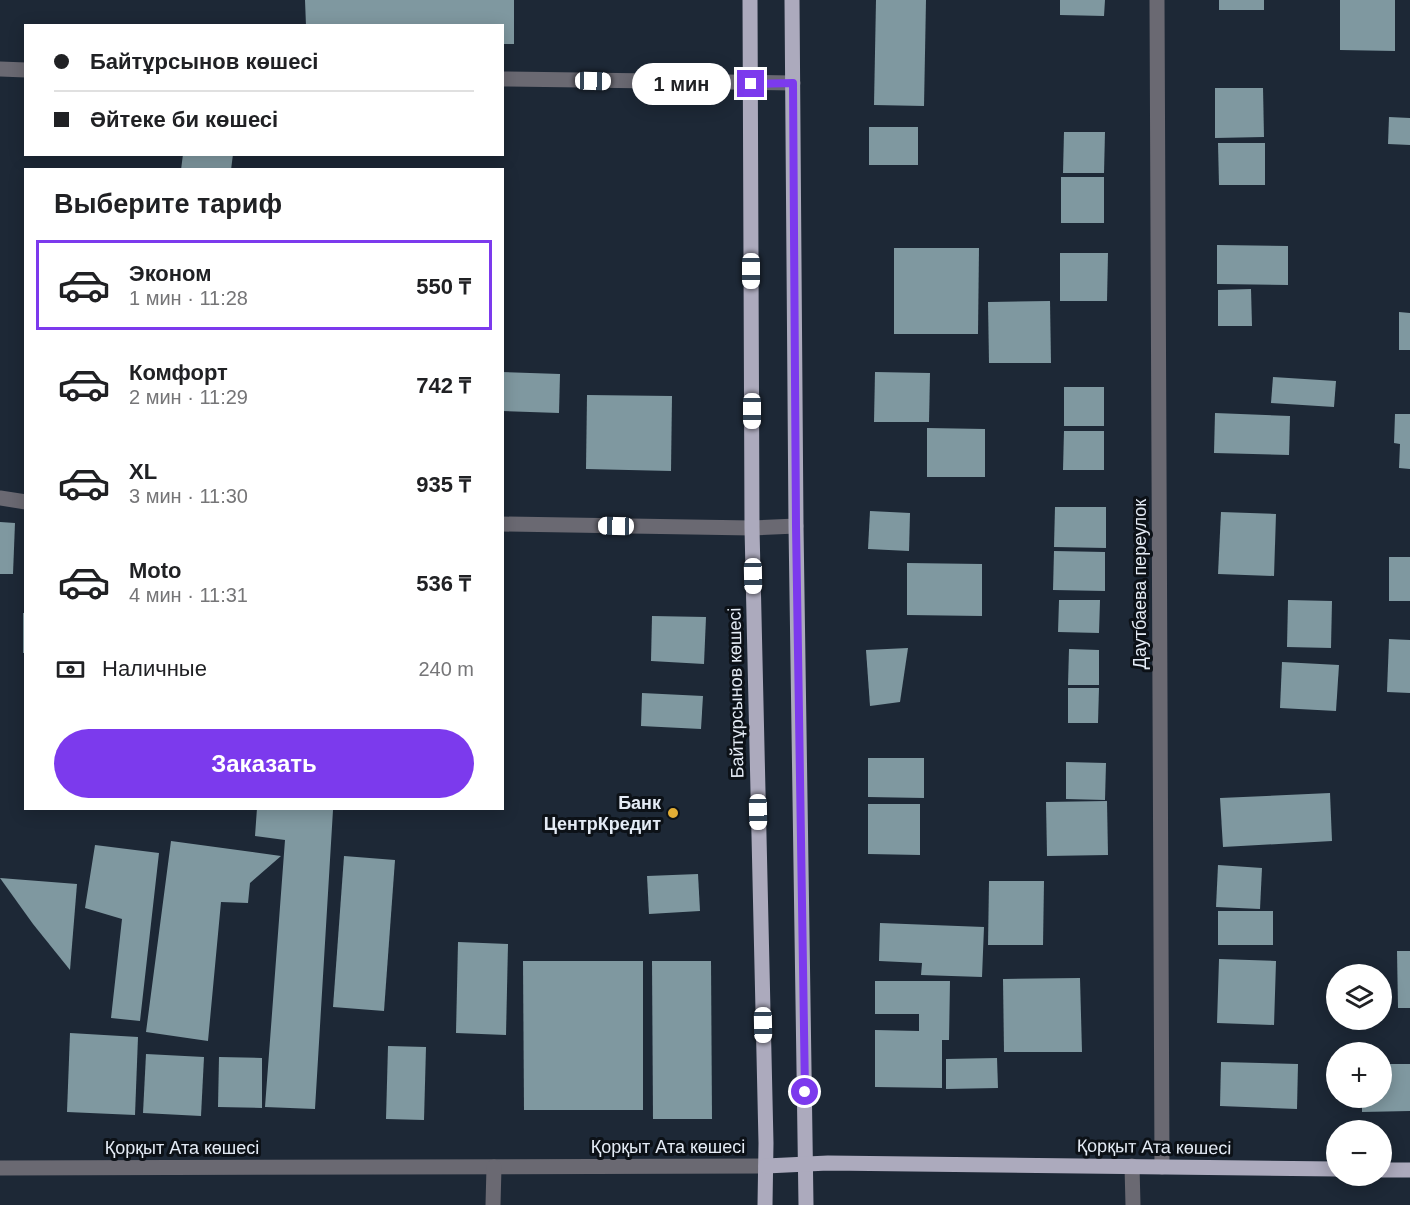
<!DOCTYPE html>
<html lang="ru">
<meta charset="utf-8">
<style>
body{margin:0;font-family:Arial,sans-serif;background:#f2f2f2;color:#202124;height:100vh;display:flex;flex-direction:column;font-size:22px;white-space:nowrap}
*{box-sizing:border-box;margin:0}
p{font-size:20px;color:#757577}
.icon{flex:none;width:33px;height:33px;fill:none;stroke:currentColor;stroke-width:2;stroke-linecap:round;stroke-linejoin:round}
.map{position:relative;flex:1;overflow:hidden}
.details{position:absolute;left:24px;top:168px;width:480px;height:642px;display:flex;flex-direction:column;background:#fff;border-radius:0px;box-shadow:0 3px 15px #0003}
.details>*{flex:none}
.banner{position:absolute;left:24px;top:24px;width:480px;height:132px;border-radius:0px;box-shadow:0 3px 15px #0003;display:grid;align-content:center;height:132px;padding:0 30px;background:#fff}
.tools{position:absolute;left:1326px;top:964px;display:grid;gap:12px}
.tools a{display:grid;place-items:center;width:66px;height:66px;border-radius:50%;background:#fff;box-shadow:0 3px 15px #0003;font-size:30px}
.end{position:absolute;width:27px;height:27px;margin:-14px;border:8px solid #7c3aed;background:#fff;box-shadow:0 0 0 3px #fff}
.from{border-radius:50%}
.bubble{position:absolute;height:42px;border-radius:21px;background:#fff;box-shadow:0 3px 15px #0003;font-size:20px;font-weight:700;line-height:42px;text-align:center}
.car{position:absolute;width:18px;height:36px;margin:-18px -9px;border-radius:8px;box-shadow:0 0 4px 2px #0007;background:linear-gradient(#fff 24%,#345 0 40%,#fff 0 76%,#345 0 86%,#fff 0)}
.banner b{display:flex;align-items:center;gap:21px;height:57px;font-size:22px}
.banner b+b{border-top:2px solid #e0e0e0}
.banner i{width:15px;height:15px;background:#202124}
ul{padding:0;list-style:none}
li{display:flex;align-items:center;gap:18px;height:90px;margin:0 12px 9px;padding:0 18px;border:3px solid transparent;border-radius:0px}
li div{flex:1}
li b{display:block;font-size:22px}
li em{font-style:normal;font-weight:700}
li.on{border-color:#7c3aed}
li>.icon{width:54px;height:54px;stroke-width:1.5}
h2{padding:0 30px;font-size:27px;line-height:72px}
.pay{display:flex;align-items:center;gap:15px;height:66px;padding:0 30px;font-size:22px}
.pay p{margin-inline-start:auto}
.button{display:flex;gap:12px;margin-top:auto;padding:12px 30px}
.button a{flex:1;height:69px;border-radius:36px;background:#7c3aed;color:#fff;font-size:24px;font-weight:700;line-height:69px;text-align:center}
.map>svg:first-child{display:block}
.building{fill:#7f98a0}
.lines{fill:none;stroke-linecap:round;stroke-linejoin:round}
.minor{stroke:#6a6972;stroke-width:15}
.major{stroke:#acaabd;stroke-width:15}
.route{stroke:#7c3aed;stroke-width:8}
.poi-dot{fill:#e3ae35;stroke:#0c1117;stroke-width:2}
.labels{text-anchor:middle;dominant-baseline:central;stroke-width:6;stroke-linejoin:round;paint-order:stroke}
.street-label{font-size:18px;fill:#e4ebf5;stroke:#0c1117}
.poi-label{font-size:18px;font-weight:bold;fill:#e4ebf5;stroke:#0c1117;text-anchor:end}
</style>
<div class="map">
<svg width="1410" height="1205" viewBox="0 0 1410 1205">
<rect width="100%" height="100%" fill="#1d2836"/>
<!-- building -->
<g class="building">
<polygon points="305,0 514,0 514,44 502,44 502,26 306,26"/>
<polygon points="876,0 926,0 924,106 874,105"/>
<polygon points="1060,0 1105,0 1104,16 1060,15"/>
<rect x="1219" y="0" width="45" height="10"/>
<polygon points="1340,0 1395,0 1395,51 1340,50"/>
<polygon points="1215,88 1263,88 1264,137 1215,138"/>
<polygon points="1389,117 1410,118 1410,145 1388,144"/>
<rect x="869" y="127" width="49" height="38"/>
<polygon points="1064,132 1105,132 1104,173 1063,173"/>
<polygon points="1218,143 1265,143 1265,185 1219,185"/>
<polygon points="183,154 233,154 231,170 181,170"/>
<rect x="1061" y="177" width="43" height="46"/>
<polygon points="1217,245 1288,246 1288,285 1217,284"/>
<polygon points="894,248 979,248 978,334 894,334"/>
<polygon points="1060,253 1108,253 1107,301 1060,301"/>
<polygon points="1251,289 1252,326 1218,326 1218,290"/>
<polygon points="1050,301 1051,363 989,363 988,302"/>
<polygon points="1399,312 1410,313 1410,350 1399,350"/>
<polygon points="502,372 560,374 559,413 502,411"/>
<polygon points="875,372 930,373 929,422 874,422"/>
<polygon points="1273,377 1336,381 1334,407 1271,403"/>
<rect x="1064" y="387" width="40" height="39"/>
<polygon points="587,395 672,396 671,471 586,469"/>
<polygon points="1215,413 1290,416 1289,455 1214,453"/>
<polygon points="1395,414 1410,414 1410,469 1399,468 1400,444 1394,443"/>
<polygon points="927,428 985,429 985,477 927,477"/>
<polygon points="1064,431 1104,431 1104,470 1063,470"/>
<polygon points="1055,507 1106,507 1106,548 1054,547"/>
<polygon points="870,511 910,513 909,551 868,549"/>
<polygon points="1221,512 1276,514 1274,576 1218,574"/>
<polygon points="0,522 15,523 13,574 0,574"/>
<polygon points="1054,551 1105,552 1105,591 1053,590"/>
<rect x="1389" y="557" width="21" height="44"/>
<polygon points="907,563 982,564 982,616 907,615"/>
<polygon points="1059,600 1100,600 1099,633 1058,632"/>
<polygon points="1288,600 1332,601 1331,648 1287,647"/>
<rect x="23" y="613" width="3" height="40"/>
<polygon points="652,616 706,617 704,664 651,661"/>
<polygon points="1389,639 1410,640 1410,693 1387,692"/>
<polygon points="908,648 900,702 870,706 866,650"/>
<polygon points="1069,649 1099,650 1099,685 1068,685"/>
<polygon points="1282,662 1339,665 1336,711 1280,708"/>
<polygon points="1068,688 1099,688 1098,723 1068,723"/>
<polygon points="642,693 703,696 701,729 641,726"/>
<polygon points="868,758 924,758 924,798 868,797"/>
<polygon points="1066,762 1106,763 1105,800 1066,799"/>
<polygon points="1330,793 1332,841 1223,847 1220,798"/>
<polygon points="1107,801 1108,855 1047,856 1046,802"/>
<polygon points="868,804 920,804 920,855 868,854"/>
<polygon points="257,808 333,810 315,1109 265,1107 285,840 255,836"/>
<polygon points="171,841 281,856 250,883 248,903 221,902 208,1041 146,1032"/>
<polygon points="95,845 159,853 140,1021 111,1018 122,919 85,908"/>
<polygon points="344,856 395,860 384,1011 333,1007"/>
<polygon points="1218,865 1262,868 1260,909 1216,907"/>
<polygon points="698,874 700,911 649,914 647,876"/>
<polygon points="0,878 77,884 70,970 33,924"/>
<polygon points="989,881 1044,881 1043,945 988,945"/>
<rect x="1218" y="911" width="55" height="34"/>
<polygon points="880,923 984,927 982,977 921,975 922,963 879,961"/>
<polygon points="458,942 508,944 506,1035 456,1033"/>
<polygon points="1397,951 1410,951 1410,1008 1398,1008"/>
<polygon points="1219,959 1276,961 1274,1025 1217,1023"/>
<polygon points="523,961 643,961 643,1110 524,1110"/>
<polygon points="652,961 711,961 712,1119 653,1119"/>
<polygon points="1080,978 1082,1052 1004,1052 1003,979"/>
<polygon points="875,981 950,981 949,1040 942,1040 942,1088 875,1087 875,1030 919,1031 919,1014 875,1014"/>
<polygon points="70,1033 138,1037 135,1115 67,1112"/>
<polygon points="388,1046 426,1047 424,1120 386,1119"/>
<polygon points="146,1054 204,1057 201,1116 143,1113"/>
<polygon points="219,1057 262,1058 262,1108 218,1107"/>
<polygon points="997,1058 998,1088 946,1089 946,1059"/>
<polygon points="1221,1062 1298,1064 1297,1109 1220,1106"/>
<polygon points="1382,1064 1410,1064 1410,1111 1362,1112 1362,1098 1382,1098"/>
</g>
<g class="lines">
<!-- minor -->
<g class="minor">
<polyline points="1157,0 1162,1167"/>
<polyline points="0,69 26,70"/>
<polyline points="502,79 793,83"/>
<polyline points="0,498 26,502"/>
<polyline points="502,524 752,528 796,526"/>
<polyline points="1132,1166 1133,1205"/>
<polyline points="0,1168 766,1166"/>
<polyline points="493,1205 494,1167"/>
</g>
<!-- major -->
<g class="major">
<polyline points="750,0 752,528 766,1143 765,1205"/>
<polyline points="792,0 796,526 806,1205"/>
<polyline points="766,1166 828,1163 1336,1169"/>
<polyline points="1382,1170 1410,1170"/>
</g>
</g>
<g class="lines">
<!-- route -->
<polyline class="route" points="751,84 793,83 796,526 805,1092"/>
</g>
<!-- markers -->
<circle class="poi-dot" cx="673" cy="813" r="6"/>
<g class="labels">
<!-- street labels -->
<g class="street-label">
<text transform="translate(1140 584) rotate(-90)">Даутбаева переулок</text>
<text transform="translate(736 693) rotate(-91)">Байтұрсынов көшесі</text>
<text x="668" y="1147">Қорқыт Ата көшесі</text>
<text transform="translate(1154 1147) rotate(1)">Қорқыт Ата көшесі</text>
<text x="182" y="1148">Қорқыт Ата көшесі</text>
</g>
<!-- poi labels -->
<g class="poi-label">
<text x="661" y="803">Банк<tspan x="661" dy="21">ЦентрКредит</tspan></text>
</g>
</g>
</svg>
<div class="tools">
<a><svg class="icon" aria-label="layers" viewBox="0 0 24 24"><path d="M12 4l9 5-9 5-9-5zM3 14l9 5 9-5"/></svg></a>
<a>+</a>
<a>−</a>
</div>
<i class="end from" style="left:805px;top:1092px"></i>
<i class="end" style="left:751px;top:84px"></i>
<div class="bubble" style="left:632px;top:63px;width:99px">1 мин</div>
<i class="car" style="left:593px;top:81px;rotate:91deg"></i>
<i class="car" style="left:751px;top:271px;rotate:180deg"></i>
<i class="car" style="left:752px;top:411px;rotate:180deg"></i>
<i class="car" style="left:616px;top:526px;rotate:271deg"></i>
<i class="car" style="left:753px;top:576px;rotate:179deg"></i>
<i class="car" style="left:758px;top:812px;rotate:179deg"></i>
<i class="car" style="left:763px;top:1025px;rotate:179deg"></i>
<div class="banner">
<b><i class="from"></i>Байтұрсынов көшесі</b>
<b><i></i>Әйтеке би көшесі</b>
</div>
<section class="details">
<h2>Выберите тариф</h2>
<ul>
<li class="on"><svg class="icon" aria-label="car" viewBox="0 0 24 24"><path d="M5 17H2v-5l4-1 3-4h7l3 4 3 1v5h-3M9 17h6M6 11h13"/><circle cx="7" cy="17" r="2"/><circle cx="17" cy="17" r="2"/></svg><div><b>Эконом</b><p>1 мин · 11:28</p></div><em>550 ₸</em></li>
<li><svg class="icon" aria-label="car" viewBox="0 0 24 24"><path d="M5 17H2v-5l4-1 3-4h7l3 4 3 1v5h-3M9 17h6M6 11h13"/><circle cx="7" cy="17" r="2"/><circle cx="17" cy="17" r="2"/></svg><div><b>Комфорт</b><p>2 мин · 11:29</p></div><em>742 ₸</em></li>
<li><svg class="icon" aria-label="car" viewBox="0 0 24 24"><path d="M5 17H2v-5l4-1 3-4h7l3 4 3 1v5h-3M9 17h6M6 11h13"/><circle cx="7" cy="17" r="2"/><circle cx="17" cy="17" r="2"/></svg><div><b>XL</b><p>3 мин · 11:30</p></div><em>935 ₸</em></li>
<li><svg class="icon" aria-label="car" viewBox="0 0 24 24"><path d="M5 17H2v-5l4-1 3-4h7l3 4 3 1v5h-3M9 17h6M6 11h13"/><circle cx="7" cy="17" r="2"/><circle cx="17" cy="17" r="2"/></svg><div><b>Moto</b><p>4 мин · 11:31</p></div><em>536 ₸</em></li>
</ul>
<div class="pay"><svg class="icon" aria-label="cash" viewBox="0 0 24 24"><path d="M3 7h18v10H3z"/><circle cx="12" cy="12" r="2"/></svg>Наличные<p>240 m</p></div>
<div class="button"><a>Заказать</a></div>
</section>
</div>
